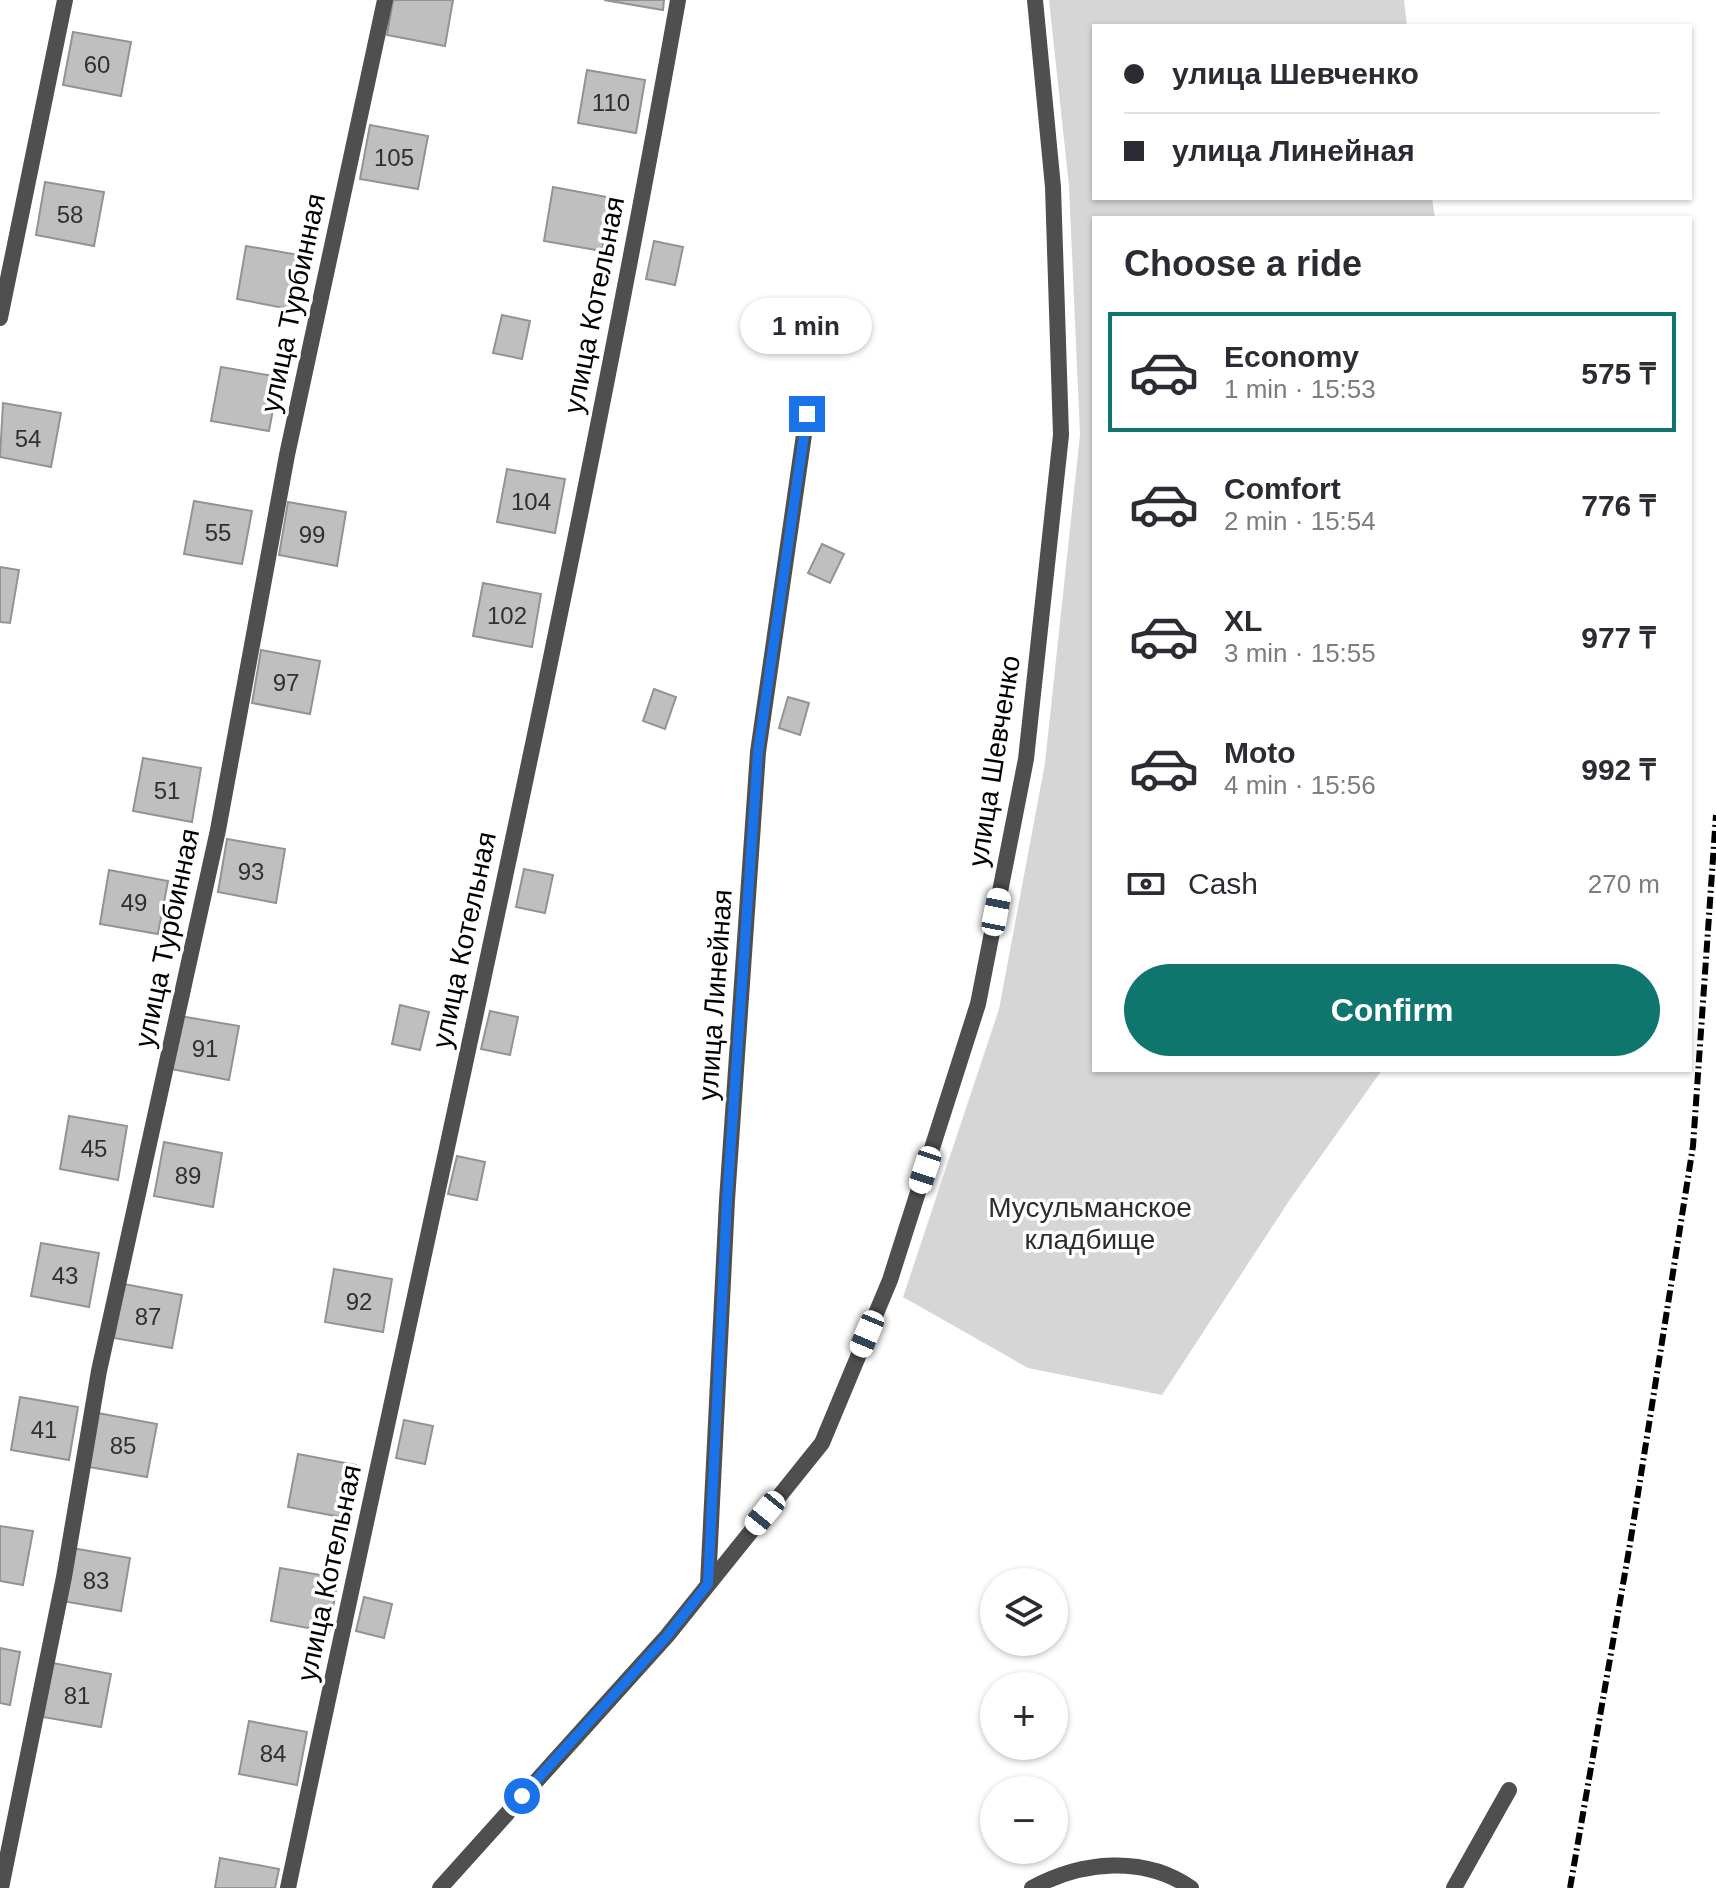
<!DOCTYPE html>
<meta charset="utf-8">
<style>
body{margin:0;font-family:Arial,sans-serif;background:#f2f2f3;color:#2b2b33;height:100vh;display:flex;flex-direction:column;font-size:30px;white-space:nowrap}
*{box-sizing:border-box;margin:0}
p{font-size:26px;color:#7c7c81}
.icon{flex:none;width:44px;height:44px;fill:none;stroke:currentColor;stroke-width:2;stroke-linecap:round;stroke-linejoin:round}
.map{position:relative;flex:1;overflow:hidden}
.side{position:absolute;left:1092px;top:216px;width:600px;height:856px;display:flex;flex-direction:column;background:#fff;border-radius:0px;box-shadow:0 2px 6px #0004}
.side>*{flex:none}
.hud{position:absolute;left:1092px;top:24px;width:600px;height:176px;border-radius:0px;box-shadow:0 2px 6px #0004;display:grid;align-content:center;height:176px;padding:0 32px;background:#fff}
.tools{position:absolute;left:980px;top:1568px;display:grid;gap:16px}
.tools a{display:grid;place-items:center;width:88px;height:88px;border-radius:50%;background:#fff;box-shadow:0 2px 6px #0004;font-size:40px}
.end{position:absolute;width:36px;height:36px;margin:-18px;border:10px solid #1a73e8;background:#fff;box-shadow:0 0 0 4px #fff}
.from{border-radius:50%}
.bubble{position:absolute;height:56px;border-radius:28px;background:#fff;box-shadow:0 2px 6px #0004;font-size:26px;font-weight:600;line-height:56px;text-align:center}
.car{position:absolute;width:24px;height:48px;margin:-24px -12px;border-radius:10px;box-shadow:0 0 6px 2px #0007;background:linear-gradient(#fff 24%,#345 0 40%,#fff 0 76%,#345 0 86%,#fff 0)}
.hud b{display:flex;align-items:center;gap:28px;height:76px;font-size:30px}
.hud b+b{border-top:2px solid #e1e1e2}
.hud i{width:20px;height:20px;background:#2b2b33}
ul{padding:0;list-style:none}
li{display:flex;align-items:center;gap:24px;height:120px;margin:0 16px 12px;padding:0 16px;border:4px solid transparent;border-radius:0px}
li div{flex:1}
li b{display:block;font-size:30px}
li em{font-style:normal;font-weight:600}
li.selected{border-color:#0f766e}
li>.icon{width:72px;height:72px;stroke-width:1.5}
h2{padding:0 32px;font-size:36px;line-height:96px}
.pay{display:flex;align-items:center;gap:20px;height:88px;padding:0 32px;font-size:30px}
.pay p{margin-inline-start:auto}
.cta{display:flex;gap:16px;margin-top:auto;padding:16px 32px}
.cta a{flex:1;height:92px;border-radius:48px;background:#0f766e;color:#fff;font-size:32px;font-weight:600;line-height:92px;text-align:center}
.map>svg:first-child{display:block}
.green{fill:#d6d6d6}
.building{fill:#bfbfbf;stroke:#939393;stroke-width:2}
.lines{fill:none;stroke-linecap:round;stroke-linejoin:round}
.minor{stroke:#4f4f4f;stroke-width:16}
.rail{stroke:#000;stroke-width:6;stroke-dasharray:12 4 2 4;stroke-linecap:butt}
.route{stroke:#1a73e8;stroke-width:10}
.labels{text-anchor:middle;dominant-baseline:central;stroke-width:7;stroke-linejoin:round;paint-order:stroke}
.number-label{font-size:24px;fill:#303030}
.street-label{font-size:28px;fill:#000;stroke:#fff}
.park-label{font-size:28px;fill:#2d2d2d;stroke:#fff}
</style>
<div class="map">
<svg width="1716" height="1888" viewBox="0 0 1716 1888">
<rect width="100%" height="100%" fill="#fff"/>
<!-- green -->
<polygon class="green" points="1049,0 1404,0 1407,26 1094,26 1094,198 1432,198 1435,218 1094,218 1094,1070 1382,1070 1291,1198 1162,1395 1028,1368 903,1297 999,1009 1045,763 1080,435 1069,186"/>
<!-- building -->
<g class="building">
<polygon points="393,0 453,0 445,46 387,35"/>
<polygon points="604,0 664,0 663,10"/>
<polygon points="73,32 131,42 121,96 63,85"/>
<polygon points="587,70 645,80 636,133 578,123"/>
<polygon points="370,125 428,136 418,189 360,179"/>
<polygon points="45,182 104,192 94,246 36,235"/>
<polygon points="553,187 612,198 602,251 544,241"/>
<polygon points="654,241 683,247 675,285 646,279"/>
<polygon points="246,246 305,256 295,310 237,299"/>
<polygon points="502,315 530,321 522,359 493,353"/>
<polygon points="221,367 279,377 269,431 211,421"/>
<polygon points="3,403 61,413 51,467 0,457"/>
<polygon points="507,469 565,479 555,533 497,522"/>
<polygon points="194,501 252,511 242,564 184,554"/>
<polygon points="288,502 346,512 337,566 279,555"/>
<polygon points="822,544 844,554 830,583 808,573"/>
<polygon points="0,567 19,570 10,623 0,622"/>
<polygon points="483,583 541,594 532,647 473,636"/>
<polygon points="261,650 320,661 310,714 252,703"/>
<polygon points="654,689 676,697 665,729 643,721"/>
<polygon points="788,697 809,703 800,735 779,728"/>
<polygon points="143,758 201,768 192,822 133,811"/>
<polygon points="227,839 285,849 276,903 218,892"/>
<polygon points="524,869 553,875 545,913 516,907"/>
<polygon points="109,870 168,881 158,934 100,924"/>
<polygon points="400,1005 429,1012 420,1050 392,1044"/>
<polygon points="490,1011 518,1017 510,1055 481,1049"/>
<polygon points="180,1016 239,1026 229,1080 171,1069"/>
<polygon points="69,1116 127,1126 118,1180 60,1169"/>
<polygon points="164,1142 222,1153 213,1207 154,1196"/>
<polygon points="457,1156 485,1162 477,1200 448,1194"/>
<polygon points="41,1243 99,1253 89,1307 31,1296"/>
<polygon points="334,1269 392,1279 383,1332 325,1322"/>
<polygon points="124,1284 182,1295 172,1348 114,1338"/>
<polygon points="20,1397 78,1407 69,1460 11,1450"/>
<polygon points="98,1413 157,1424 147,1477 89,1467"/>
<polygon points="404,1420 433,1426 425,1464 396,1458"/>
<polygon points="298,1454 356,1465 346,1518 288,1507"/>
<polygon points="0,1526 33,1531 23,1585 0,1581"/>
<polygon points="72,1548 130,1558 121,1611 62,1601"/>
<polygon points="280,1568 338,1578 329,1632 271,1621"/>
<polygon points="364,1597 392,1604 384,1638 356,1631"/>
<polygon points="0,1648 20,1652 10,1705 0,1703"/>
<polygon points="53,1663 111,1674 101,1727 43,1717"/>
<polygon points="249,1721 307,1732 297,1785 239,1774"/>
<polygon points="220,1858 279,1869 275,1888 215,1888"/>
</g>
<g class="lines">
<!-- minor -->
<g class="minor">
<polyline points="0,318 65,0"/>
<polyline points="708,1584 727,1200 758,752 807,414"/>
<polyline points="1,1888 64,1577 99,1371 218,830 287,455 385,0"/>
<path d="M288,1888C420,1259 566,633 678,0"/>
<polyline points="440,1888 667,1636 822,1443 890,1280 978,1004 1026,759 1061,435 1053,187 1035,0"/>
<path d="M1032,1888C1082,1861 1144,1855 1191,1888"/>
<polyline points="1454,1888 1509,1790"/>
</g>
<!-- rail -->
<polyline class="rail" points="1570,1888 1630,1544 1693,1146 1716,815"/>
</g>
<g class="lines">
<!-- route -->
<polyline class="route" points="522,1796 667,1636 708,1584 727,1200 758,752 807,414"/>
</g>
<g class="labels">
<!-- number labels -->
<g class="number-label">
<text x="97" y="64">60</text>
<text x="611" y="102">110</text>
<text x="394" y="157">105</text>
<text x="70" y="214">58</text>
<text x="28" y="438">54</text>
<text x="531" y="501">104</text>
<text x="218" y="532">55</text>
<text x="312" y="534">99</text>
<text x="507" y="615">102</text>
<text x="286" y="682">97</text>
<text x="167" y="790">51</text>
<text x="251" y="871">93</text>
<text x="134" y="902">49</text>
<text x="205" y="1048">91</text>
<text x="94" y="1148">45</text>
<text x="188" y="1175">89</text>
<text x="65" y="1275">43</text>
<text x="359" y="1301">92</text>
<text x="148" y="1316">87</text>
<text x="44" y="1429">41</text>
<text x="123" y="1445">85</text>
<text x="96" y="1580">83</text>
<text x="77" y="1695">81</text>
<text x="273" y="1753">84</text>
</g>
<!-- street labels -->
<g class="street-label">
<text transform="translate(293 303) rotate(-78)">улица Турбинная</text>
<text transform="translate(594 305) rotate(-79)">улица Котельная</text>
<text transform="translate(994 761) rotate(-81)">улица Шевченко</text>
<text transform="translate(167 938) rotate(-78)">улица Турбинная</text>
<text transform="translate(464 940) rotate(-78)">улица Котельная</text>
<text transform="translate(715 995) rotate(-86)">улица Линейная</text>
<text transform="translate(329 1573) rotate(-78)">улица Котельная</text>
</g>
<!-- park labels -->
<g class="park-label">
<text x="1090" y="1207">Мусульманское<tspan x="1090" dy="32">кладбище</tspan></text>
</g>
</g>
</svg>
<div class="tools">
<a><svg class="icon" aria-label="layers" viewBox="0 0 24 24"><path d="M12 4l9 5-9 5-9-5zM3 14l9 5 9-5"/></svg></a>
<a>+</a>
<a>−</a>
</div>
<i class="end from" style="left:522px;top:1796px"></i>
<i class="end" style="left:807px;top:414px"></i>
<div class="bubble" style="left:740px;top:298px;width:132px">1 min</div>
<i class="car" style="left:996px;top:912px;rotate:11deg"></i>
<i class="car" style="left:925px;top:1170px;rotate:198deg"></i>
<i class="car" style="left:867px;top:1334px;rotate:203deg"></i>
<i class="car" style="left:765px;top:1513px;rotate:219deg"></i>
<div class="hud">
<b><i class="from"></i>улица Шевченко</b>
<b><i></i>улица Линейная</b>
</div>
<section class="side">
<h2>Choose a ride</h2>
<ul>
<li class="selected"><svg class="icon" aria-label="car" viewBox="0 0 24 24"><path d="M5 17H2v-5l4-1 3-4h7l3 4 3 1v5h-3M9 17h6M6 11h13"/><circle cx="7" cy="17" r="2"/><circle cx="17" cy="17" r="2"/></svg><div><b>Economy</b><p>1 min · 15:53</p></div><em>575 ₸</em></li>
<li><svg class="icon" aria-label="car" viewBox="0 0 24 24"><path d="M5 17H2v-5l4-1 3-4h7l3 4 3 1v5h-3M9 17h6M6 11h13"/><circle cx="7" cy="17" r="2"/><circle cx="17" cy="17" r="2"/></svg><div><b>Comfort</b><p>2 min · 15:54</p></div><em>776 ₸</em></li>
<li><svg class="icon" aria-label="car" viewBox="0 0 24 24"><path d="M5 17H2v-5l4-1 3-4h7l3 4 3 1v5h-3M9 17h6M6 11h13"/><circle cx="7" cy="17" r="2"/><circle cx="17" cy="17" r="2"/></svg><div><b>XL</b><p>3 min · 15:55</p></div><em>977 ₸</em></li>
<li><svg class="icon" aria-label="car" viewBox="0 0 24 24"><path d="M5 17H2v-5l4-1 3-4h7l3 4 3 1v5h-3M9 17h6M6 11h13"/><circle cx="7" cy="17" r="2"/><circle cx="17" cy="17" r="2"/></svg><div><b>Moto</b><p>4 min · 15:56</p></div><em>992 ₸</em></li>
</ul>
<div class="pay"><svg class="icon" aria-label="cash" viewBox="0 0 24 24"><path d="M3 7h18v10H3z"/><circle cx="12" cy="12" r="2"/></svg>Cash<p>270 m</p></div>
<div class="cta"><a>Confirm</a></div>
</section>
</div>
